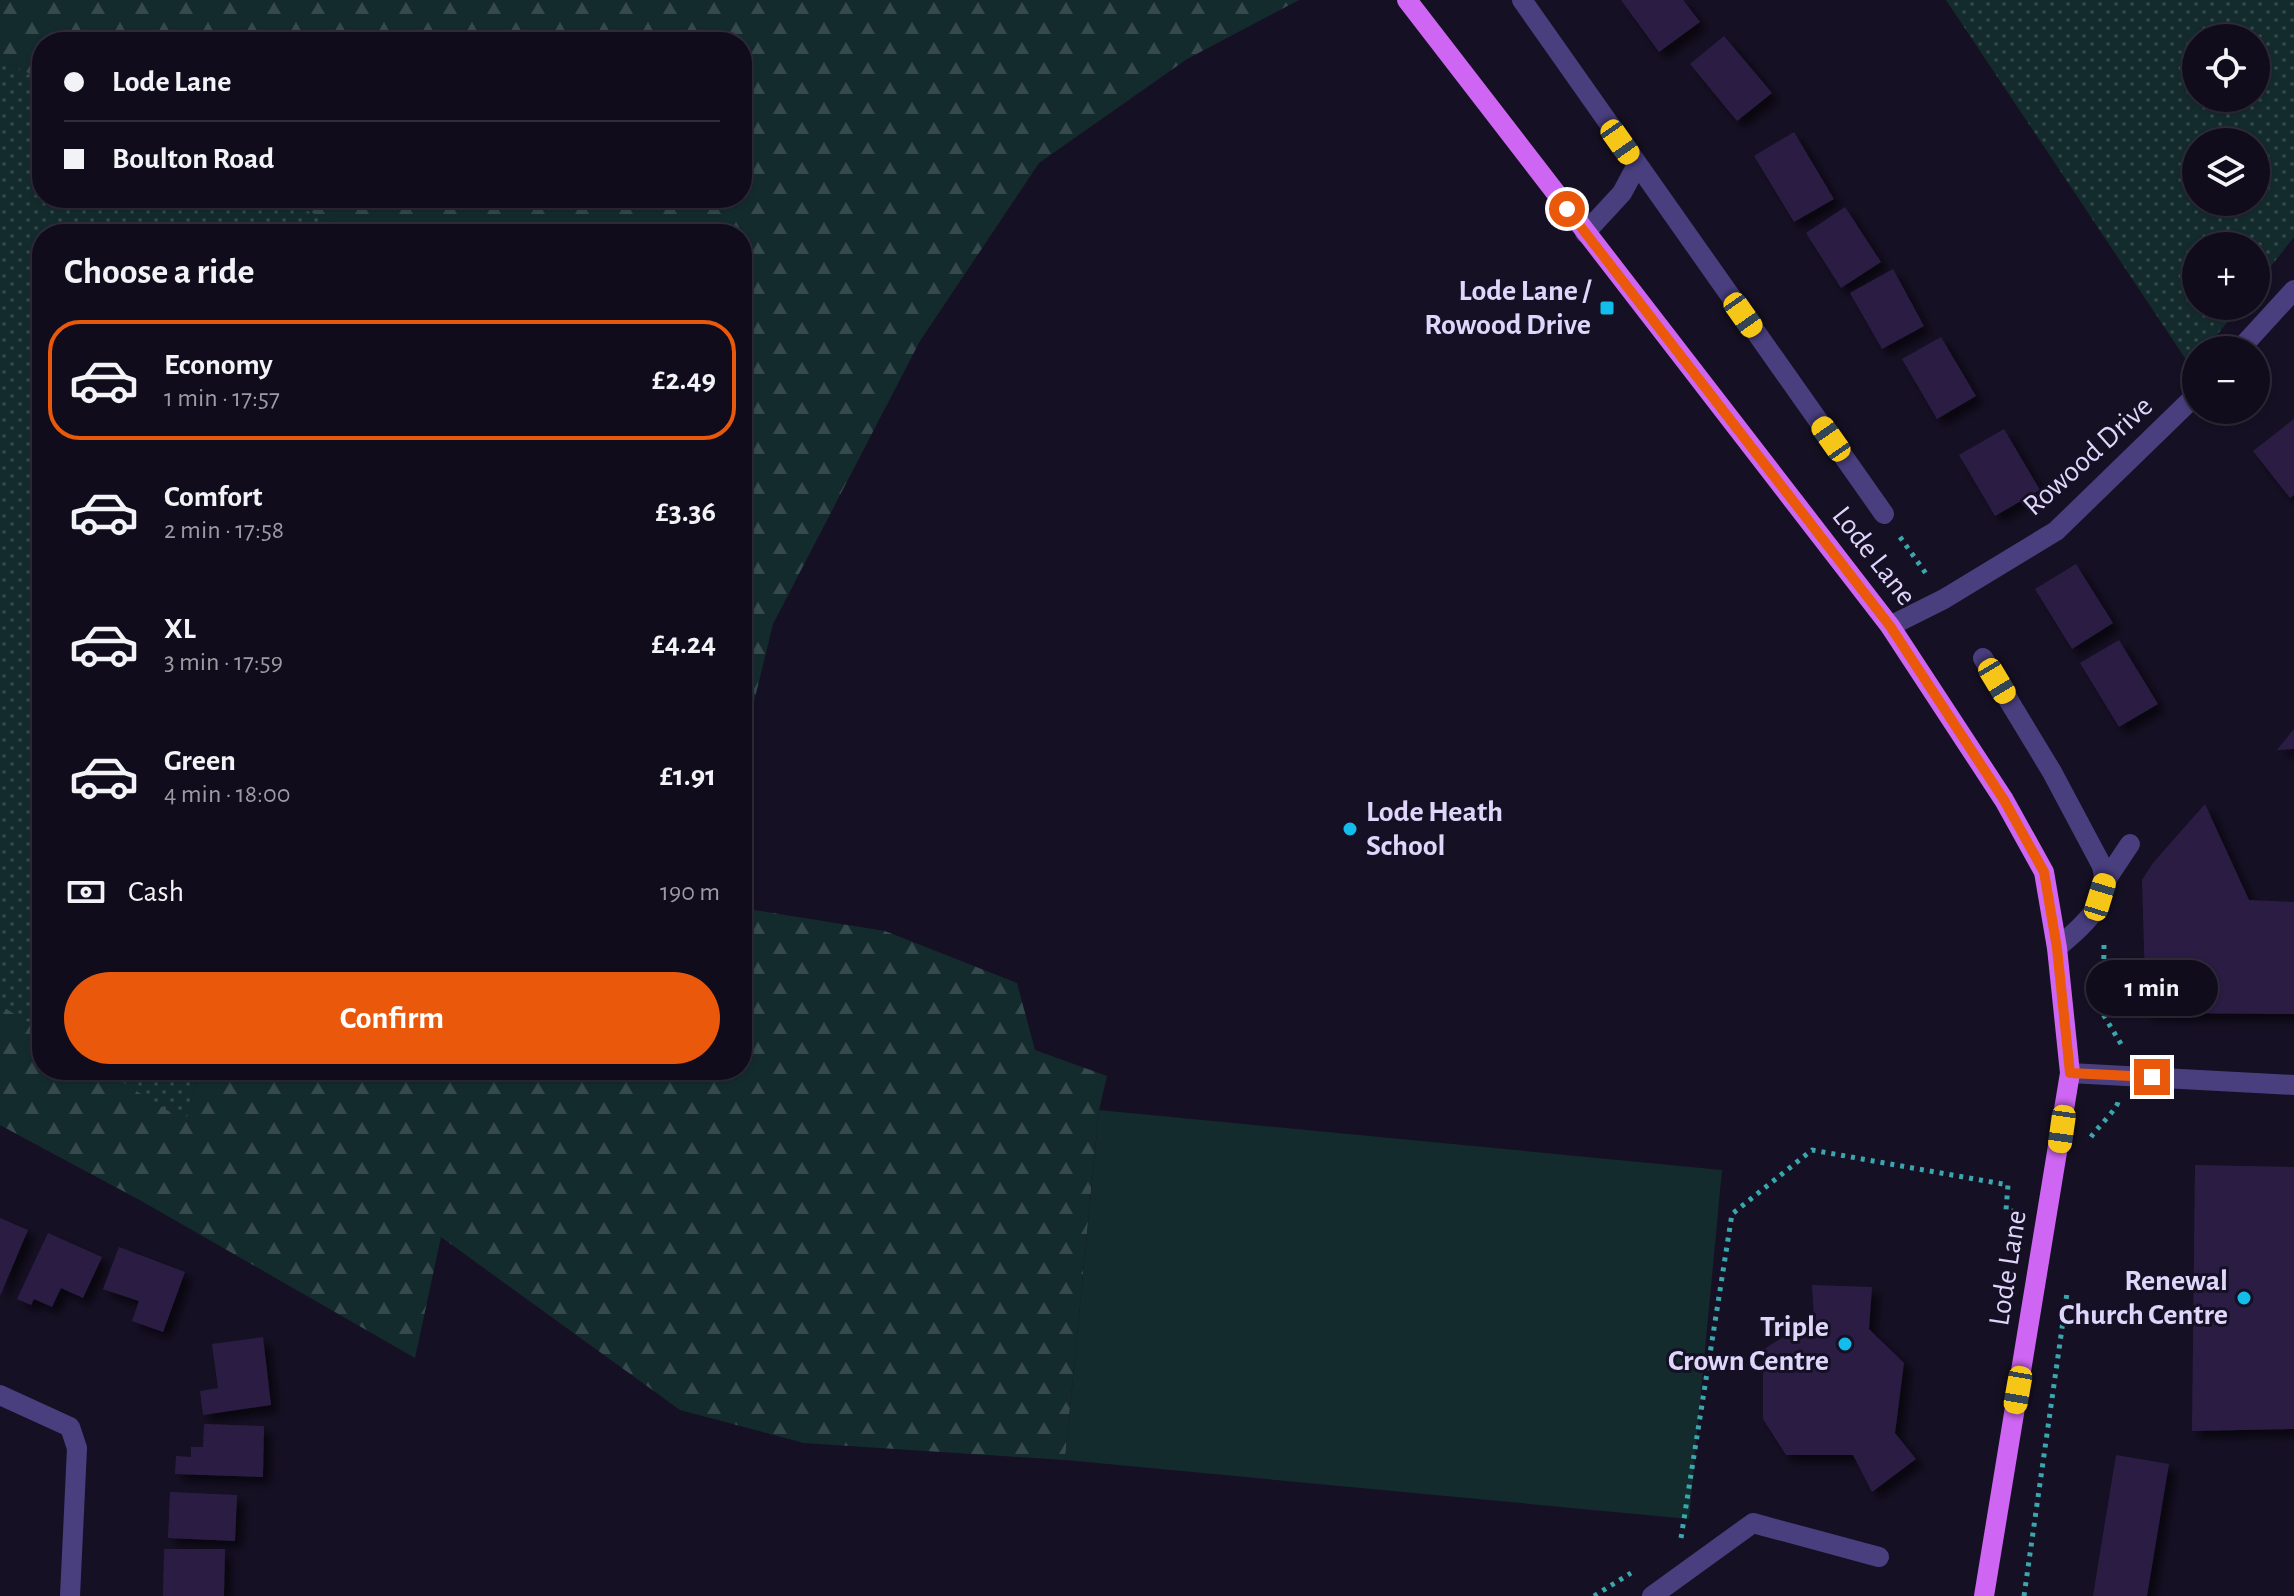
<!DOCTYPE html>
<meta charset="utf-8">
<style>
body{margin:0;font-family:"Alegreya Sans",sans-serif;background:#1e1a28;color:#f1f3f6;height:100vh;display:flex;flex-direction:column;font-size:30px;white-space:nowrap}
*{box-sizing:border-box;margin:0}
p{font-size:26px;color:#9c9ba3}
.icon{flex:none;width:44px;height:44px;fill:none;stroke:currentColor;stroke-width:2;stroke-linecap:round;stroke-linejoin:round}
.map{position:relative;flex:1;overflow:hidden}
.side{position:absolute;left:32px;top:224px;width:720px;height:856px;display:flex;flex-direction:column;background:#100c1b;border-radius:32px;box-shadow:0 2px 6px #0004,0 0 0 2px #302c3a}
.side>*{flex:none}
.guide{position:absolute;left:32px;top:32px;width:720px;height:176px;border-radius:32px;box-shadow:0 2px 6px #0004,0 0 0 2px #302c3a;display:grid;align-content:center;height:176px;padding:0 32px;background:#100c1b}
.tools{position:absolute;left:2182px;top:24px;display:grid;gap:16px}
.tools a{display:grid;place-items:center;width:88px;height:88px;border-radius:50%;background:#100c1b;box-shadow:0 2px 6px #0004,0 0 0 2px #302c3a;font-size:40px}
.end{position:absolute;width:36px;height:36px;margin:-18px;border:10px solid #ea580c;background:#fff;box-shadow:0 0 0 4px #fff}
.from{border-radius:50%}
.bubble{position:absolute;height:56px;border-radius:28px;background:#100c1b;box-shadow:0 2px 6px #0004,0 0 0 2px #302c3a;font-size:26px;font-weight:600;line-height:56px;text-align:center}
.car{position:absolute;width:24px;height:48px;margin:-24px -12px;border-radius:10px;box-shadow:0 0 6px 2px #0007;background:linear-gradient(#f5c518 24%,#345 0 40%,#f5c518 0 76%,#345 0 86%,#f5c518 0)}
.guide b{display:flex;align-items:center;gap:28px;height:76px;font-size:30px}
.guide b+b{border-top:2px solid #302c3a}
.guide i{width:20px;height:20px;background:#f1f3f6}
ul{padding:0;list-style:none}
li{display:flex;align-items:center;gap:24px;height:120px;margin:0 16px 12px;padding:0 16px;border:4px solid transparent;border-radius:32px}
li div{flex:1}
li b{display:block;font-size:30px}
li em{font-style:normal;font-weight:600}
li.selected{border-color:#ea580c}
li>.icon{width:72px;height:72px;stroke-width:1.5}
h2{padding:0 32px;font-size:36px;line-height:96px}
.pay{display:flex;align-items:center;gap:20px;height:88px;padding:0 32px;font-size:30px}
.pay p{margin-inline-start:auto}
.action{display:flex;gap:16px;margin-top:auto;padding:16px 32px}
.action a{flex:1;height:92px;border-radius:48px;background:#ea580c;color:#fff;font-size:32px;font-weight:600;line-height:92px;text-align:center}
.map>svg:first-child{display:block}
.grass{fill:url(#grass-dots);fill-rule:evenodd}
.forest{fill:url(#forest-firs)}
.park{fill:#142b2d}
.building{fill:#2a1e43;filter:url(#shadow)}
.lines{fill:none;stroke-linecap:round;stroke-linejoin:round}
.path{stroke:#39a7ad;stroke-width:5;stroke-dasharray:4 6;stroke-linecap:butt}
.minor{stroke:#493f7f;stroke-width:20}
.major{stroke:#ce66f3;stroke-width:20}
.route{stroke:#ea580c;stroke-width:10}
.poi-dot{fill:#13bdeb;stroke:#161024;stroke-width:3}
.labels{text-anchor:middle;dominant-baseline:central;stroke-width:6;stroke-linejoin:round;paint-order:stroke}
.poi-label{font-size:30px;font-weight:bold;fill:#dfd6fc;stroke:#161024;text-anchor:end}
.street-label{font-size:30px;fill:#dfd6fc;stroke:#161024}
</style>
<div class="map">
<svg width="2294" height="1596" viewBox="0 0 2294 1596">
<defs>
<pattern id="grass-dots" width="8" height="8" patternUnits="userSpaceOnUse" patternTransform="scale(2)"><rect width="8" height="8" fill="#142b2d"/><path d="M2 2h.1M6 6h.1" fill="none" stroke="#36494c" stroke-width="1.8" stroke-linecap="round"/></pattern>
<pattern id="forest-firs" width="22" height="20" patternUnits="userSpaceOnUse" patternTransform="scale(2)"><rect width="22" height="20" fill="#142b2d"/><path d="M5 1l3.5 6h-7zM16 11l3.5 6h-7z" fill="#36494c"/></pattern>
<filter id="shadow"><feDropShadow dx="7" dy="7" stdDeviation="4" flood-color="#0009"/></filter>
</defs>
<rect width="100%" height="100%" fill="#161024"/>
<!-- grass -->
<g class="grass">
<path d="M1946,0H2294V237L2256,285V246H2196V306H2240L2205,350H2196V361L2191,367ZM2196,38H2256V98H2196ZM2196,142H2256V202H2196Z"/>
<polygon points="0,59 42,80 42,198 282,198 355,234 42,234 42,1070 199,1070 186,1122 138,1199 0,1125"/>
</g>
<!-- forest -->
<g class="forest">
<polygon points="0,0 1299,0 1187,59 1039,163 920,341 773,624 742,751 742,234 355,234 282,198 742,198 742,42 42,42 42,80 0,59"/>
<polygon points="742,908 885,931 1017,983 1035,1050 1107,1076 1099,1110 1065,1460 804,1443 680,1410 441,1237 415,1358 138,1199 0,1125 0,1005 42,1031 42,1070 103,1070 186,1122 199,1070 742,1070"/>
</g>
<!-- park -->
<polygon class="park" points="1099,1110 1722,1170 1689,1519 1065,1460"/>
<!-- building -->
<g class="building">
<polygon points="1621,0 1683,0 1700,22 1659,52"/>
<polygon points="1724,36 1772,93 1737,121 1690,64"/>
<polygon points="1794,132 1834,199 1794,222 1754,156"/>
<polygon points="1845,207 1881,262 1841,288 1806,233"/>
<polygon points="1893,269 1924,326 1882,349 1850,293"/>
<polygon points="1941,337 1976,396 1937,419 1902,359"/>
<polygon points="2294,419 2294,495 2290,498 2253,451"/>
<polygon points="2004,429 2040,490 1995,516 1959,455"/>
<polygon points="2076,564 2113,623 2072,649 2035,589"/>
<polygon points="2119,640 2158,704 2119,727 2080,663"/>
<polygon points="2294,729 2294,749 2277,750"/>
<polygon points="2205,804 2249,900 2294,902 2294,1014 2146,1013 2142,880 2153,863"/>
<polygon points="2195,1165 2294,1167 2294,1429 2192,1431"/>
<polygon points="0,1218 28,1230 0,1296"/>
<polygon points="48,1233 102,1257 83,1298 61,1288 52,1307 34,1299 31,1305 17,1299"/>
<polygon points="119,1247 185,1272 163,1332 132,1321 139,1301 103,1289"/>
<polygon points="1812,1285 1872,1287 1869,1329 1904,1363 1895,1433 1916,1459 1872,1492 1853,1455 1786,1455 1763,1419 1763,1350 1814,1317"/>
<polygon points="263,1337 271,1405 203,1415 200,1391 218,1388 212,1344"/>
<polygon points="204,1424 264,1426 263,1477 175,1474 176,1456 191,1457 191,1447 203,1447"/>
<polygon points="2116,1455 2169,1464 2147,1596 2093,1596"/>
<polygon points="170,1492 237,1495 235,1541 168,1538"/>
<polygon points="164,1549 225,1549 224,1596 163,1596"/>
</g>
<g class="lines">
<!-- path -->
<g class="path">
<polyline points="1900,537 1927,575"/>
<polyline points="2104,945 2103,1014 2124,1049"/>
<path d="M2091,1137C2097,1128 2117,1109 2118,1102"/>
<polyline points="1681,1538 1732,1214 1812,1150 2008,1185 2006,1210 2017,1212"/>
<polyline points="1594,1596 1631,1573"/>
<polyline points="2024,1596 2067,1293"/>
</g>
<!-- minor -->
<g class="minor">
<polyline points="1522,0 1884,514"/>
<polyline points="1585,233 1622,193 1637,165"/>
<polyline points="2239,350 2294,290"/>
<polyline points="1890,626 1944,599 2056,531 2196,395"/>
<path d="M1983,658L2052,772L2102,866C2112,904 2082,926 2057,948"/>
<polyline points="2106,880 2130,844"/>
<polyline points="2070,1073 2294,1085"/>
<polyline points="0,1395 70,1427 77,1448 70,1596"/>
<polyline points="1652,1596 1753,1523 1879,1557"/>
</g>
<!-- major -->
<polyline class="major" points="1407,0 1890,626 2004,800 2044,872 2057,948 2070,1073 1984,1596"/>
</g>
<g class="lines">
<!-- route -->
<polyline class="route" points="1567,209 1890,626 2004,800 2044,872 2057,948 2070,1073 2152,1077"/>
</g>
<!-- markers -->
<g class="poi-dot">
<rect x="1599" y="300" width="16" height="16" rx="4"/>
<circle cx="1350" cy="829" r="8"/>
<circle cx="2244" cy="1298" r="8"/>
<circle cx="1845" cy="1344" r="8"/>
</g>
<g class="labels">
<!-- poi labels -->
<g class="poi-label">
<text x="1591" y="291">Lode Lane /<tspan x="1591" dy="34">Rowood Drive</tspan></text>
<text x="1366" y="812" text-anchor="start">Lode Heath<tspan x="1366" dy="34">School</tspan></text>
<text x="2228" y="1281">Renewal<tspan x="2228" dy="34">Church Centre</tspan></text>
<text x="1829" y="1327">Triple<tspan x="1829" dy="34">Crown Centre</tspan></text>
</g>
<!-- street labels -->
<g class="street-label">
<text transform="translate(2088 456) rotate(-42)">Rowood Drive</text>
<text transform="translate(1874 556) rotate(52)">Lode Lane</text>
<text transform="translate(2008 1268) rotate(-81)">Lode Lane</text>
</g>
</g>
</svg>
<div class="tools">
<a><svg class="icon" aria-label="locate" viewBox="0 0 24 24"><circle cx="12" cy="12" r="6"/><path d="M12 2v4M12 18v4M2 12h4M18 12h4"/></svg></a>
<a><svg class="icon" aria-label="layers" viewBox="0 0 24 24"><path d="M12 4l9 5-9 5-9-5zM3 14l9 5 9-5"/></svg></a>
<a>+</a>
<a>−</a>
</div>
<i class="end from" style="left:1567px;top:209px"></i>
<i class="end" style="left:2152px;top:1077px"></i>
<div class="bubble" style="left:2086px;top:960px;width:132px">1 min</div>
<i class="car" style="left:1620px;top:142px;rotate:145deg"></i>
<i class="car" style="left:1743px;top:315px;rotate:145deg"></i>
<i class="car" style="left:1831px;top:439px;rotate:325deg"></i>
<i class="car" style="left:1997px;top:681px;rotate:149deg"></i>
<i class="car" style="left:2100px;top:897px;rotate:17deg"></i>
<i class="car" style="left:2062px;top:1129px;rotate:188deg"></i>
<i class="car" style="left:2018px;top:1390px;rotate:190deg"></i>
<div class="guide">
<b><i class="from"></i>Lode Lane</b>
<b><i></i>Boulton Road</b>
</div>
<section class="side">
<h2>Choose a ride</h2>
<ul>
<li class="selected"><svg class="icon" aria-label="car" viewBox="0 0 24 24"><path d="M5 17H2v-5l4-1 3-4h7l3 4 3 1v5h-3M9 17h6M6 11h13"/><circle cx="7" cy="17" r="2"/><circle cx="17" cy="17" r="2"/></svg><div><b>Economy</b><p>1 min · 17:57</p></div><em>£2.49</em></li>
<li><svg class="icon" aria-label="car" viewBox="0 0 24 24"><path d="M5 17H2v-5l4-1 3-4h7l3 4 3 1v5h-3M9 17h6M6 11h13"/><circle cx="7" cy="17" r="2"/><circle cx="17" cy="17" r="2"/></svg><div><b>Comfort</b><p>2 min · 17:58</p></div><em>£3.36</em></li>
<li><svg class="icon" aria-label="car" viewBox="0 0 24 24"><path d="M5 17H2v-5l4-1 3-4h7l3 4 3 1v5h-3M9 17h6M6 11h13"/><circle cx="7" cy="17" r="2"/><circle cx="17" cy="17" r="2"/></svg><div><b>XL</b><p>3 min · 17:59</p></div><em>£4.24</em></li>
<li><svg class="icon" aria-label="car" viewBox="0 0 24 24"><path d="M5 17H2v-5l4-1 3-4h7l3 4 3 1v5h-3M9 17h6M6 11h13"/><circle cx="7" cy="17" r="2"/><circle cx="17" cy="17" r="2"/></svg><div><b>Green</b><p>4 min · 18:00</p></div><em>£1.91</em></li>
</ul>
<div class="pay"><svg class="icon" aria-label="cash" viewBox="0 0 24 24"><path d="M3 7h18v10H3z"/><circle cx="12" cy="12" r="2"/></svg>Cash<p>190 m</p></div>
<div class="action"><a>Confirm</a></div>
</section>
</div>
